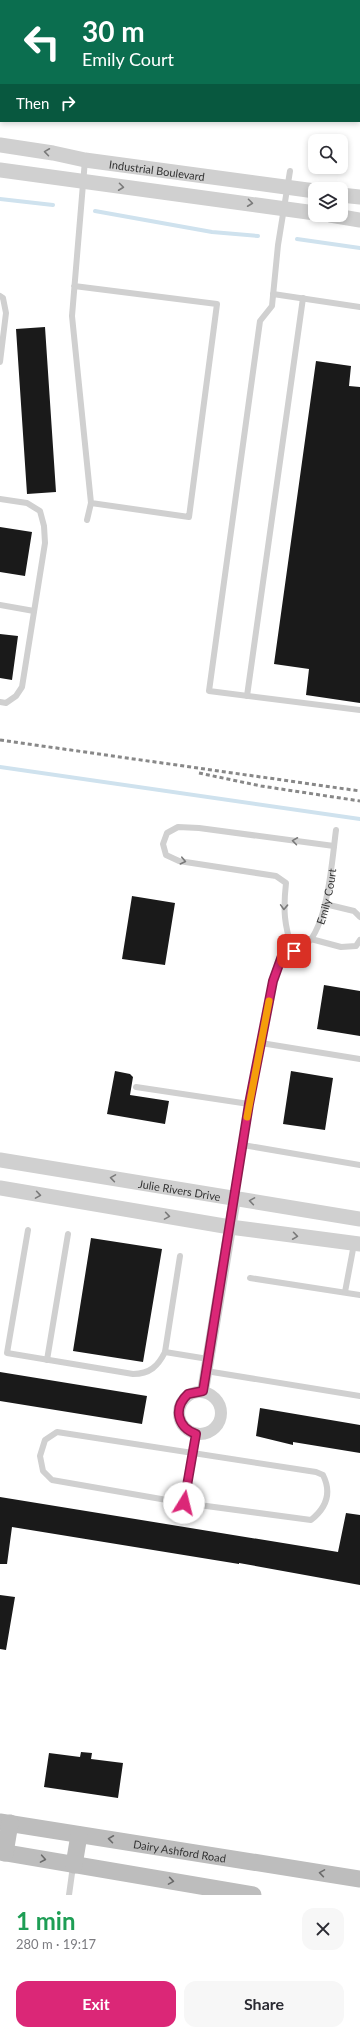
<!DOCTYPE html>
<html lang="en">
<head>
<meta charset="utf-8">
<style>
	body { margin:0; font-family:Lato,sans-serif; background:#f7f7f7; color:#2b2b33; height:100vh; display:flex; flex-direction:column; font-size:15px; white-space:nowrap }
	* { box-sizing:border-box; margin:0 }
	p { font-size:13px; color:#7c7c81 }
	.icon { flex:none; width:22px; height:22px; fill:none; stroke:currentColor; stroke-width:2; stroke-linecap:round; stroke-linejoin:round }
	.map { position:relative; height:1895px; overflow:hidden }
	.side { display:flex; flex-direction:column; background:#fff; flex:1 }
	.side>* { flex:none }
	.hud { position:absolute; left:0px; top:0px; width:360px; height:122px; box-shadow:0 2px 6px #0003; background:#0b6e4f; color:#fff; overflow:hidden }
	.tools { position:absolute; left:308px; top:134px; display:grid; gap:8px }
	.tools a { display:grid; place-items:center; width:40px; height:40px; border-radius:8px; background:#fff; box-shadow:0 2px 6px #0003; font-size:20px }
	.pin { position:absolute; display:grid; place-items:center; width:34px; height:34px; color:#fff; margin:-17px; border-radius:8px; box-shadow:0 2px 6px #0006 }
	.me { position:absolute; width:44px; margin:-22px; rotate:9deg; stroke-linejoin:round; filter:drop-shadow(0 0 3px #0008) }
	.turn { display:flex; align-items:center; gap:14px; height:84px; padding:0 16px; font-size:18px }
	.turn .icon { width:52px; height:52px; stroke-width:2.5 }
	.turn b { display:block; font-size:28px; line-height:34px }
	.then { display:flex; align-items:center; height:38px; padding:0 16px; background:#0003; gap:8px; font-size:15px }
	.round { display:grid; place-items:center; flex:none; width:42px; height:42px; border-radius:12px; background:#f7f7f7 }
	.summary { display:flex; align-items:center; justify-content:space-between; height:68px; padding:0 16px }
	h1 { font-size:24px; font-weight:700; line-height:30px; color:#1e9e55 }
	.cta { display:flex; gap:8px; margin-top:auto; padding:8px 16px }
	.cta a { flex:1; height:46px; border-radius:12px; background:#db2777; color:#fff; font-size:16px; font-weight:700; line-height:46px; text-align:center }
	.cta a+a { background:#f7f7f7; color:#2b2b33 }
	.map>svg:first-child { display:block }
</style>
</head>
<body>
<div class="map">
<svg width="360" height="1895" viewBox="0 0 360 1895">
	<rect width="100%" height="100%" fill="#fff"/>
	<g fill="none" stroke-linecap="round" stroke-linejoin="round">
		<path stroke="#cfe2ee" stroke-width="4" d="M 0,199 L 53,205
			M 95,211 L 212,232 L 258,236
			M 297,239 L 360,248
			M 0,767 L 360,819"/>
	</g>
	<path fill="#1a1a1a" d="M 45,327 L 56,492 L 27,494 L 16,329 Z
		M 316,361 L 351,366 L 349,386 L 360,387 L 360,703 L 306,695 L 309,669 L 274,664 Z
		M 0,527 L 32,532 L 25,576 L 0,572 Z
		M 0,634 L 18,636 L 12,680 L 0,678 Z
		M 132,896 L 175,903 L 165,965 L 122,959 Z
		M 324,985 L 360,991 L 360,1036 L 317,1029 Z
		M 115,1071 L 130,1074 L 133,1077 L 130,1095 L 169,1101 L 165,1124 L 107,1114 Z
		M 291,1071 L 333,1078 L 325,1130 L 283,1124 Z
		M 91,1238 L 162,1249 L 143,1362 L 73,1351 Z
		M 0,1372 L 147,1396 L 142,1424 L 0,1401 Z
		M 260,1408 L 360,1425 L 360,1453 L 293,1442 L 293,1445 L 256,1436 Z
		M 0,1497 L 338,1552 L 346,1513 L 360,1515 L 360,1585 L 239,1563 L 239,1564 L 12,1527 L 7,1564 L 0,1564 Z
		M 0,1595 L 15,1597 L 6,1650 L 0,1649 Z
		M 81,1752 L 92,1753 L 91,1759 L 123,1763 L 118,1798 L 44,1787 L 49,1753 L 80,1757 Z"/>
	<g fill="none" stroke-linecap="round" stroke-linejoin="round">
		<g stroke="#d0d0d0" stroke-width="6">
			<path d="M 290,171 L 278,245 L 272,306 L 260,321 L 209,691 L 360,710"/>
			<path d="M 74,286 L 217,304 L 189,517 L 91,503 L 72,316 L 85,160"/>
			<path d="M 273,294 L 360,307"/>
			<path d="M 0,296 L 3,298 L 6,313 L 0,362"/>
			<path d="M 0,499 L 27,503 L 40,511 L 44,526 L 45,543 L 22,687 L 16,696 L 6,703 L 0,702"/>
			<path d="M 87,520 L 91,503"/>
			<path d="M 0,605 L 34,611"/>
			<path d="M 247,696 L 303,298"/>
			<path d="M 325,904 L 354,911 L 360,917"/>
			<path d="M 311,939 L 341,947 L 356,946 L 360,940"/>
			<path d="M 293,951 C 284,925 283,910 286,883 L 276,876 L 179,861 L 166,855 L 163,844 L 167,833 L 178,827 L 199,828 L 334,846"/>
			<path d="M 261,1043 L 360,1059"/>
			<path d="M 136,1087 L 249,1104"/>
			<path d="M 243,1145 L 360,1165"/>
			<path id="s1" d="M 235,1197 L 249,1104 L 273,981 L 282,956 C 289,953 297,951 302,948 C 328,932 332,859 336,830"/>
			<path d="M 28,1230 L 7,1353 L 133,1374 C 150,1374 158,1366 165,1352 L 180,1256"/>
			<path d="M 250,1278 L 360,1295"/>
			<path d="M 345,1292 L 354,1244"/>
			<path d="M 165,1352 L 208,1359"/>
			<path d="M 47,1360 L 68,1234"/>
			<path d="M 206,1371 L 360,1396"/>
			<path d="M 184,1503 L 311,1520 C 326,1508 332,1493 323,1475 L 316,1472 L 57,1432 L 45,1440 L 40,1456 L 43,1471 L 52,1480 L 184,1503 L 196,1434"/>
			<path d="M 69,1895 L 73,1866"/>
		</g>
		<path stroke="#d0d0d0" stroke-width="12" d="M 203,1391 L 235,1198
			M179 1413a21 21 0 1 1 42 0a21 21 0 1 1-42 0Z"/>
		<g stroke="#d0d0d0" stroke-width="15">
			<path id="s2" d="M 0,145 L 53,153 L 85,160 L 315,191"/>
			<path d="M 0,170 L 315,213"/>
			<path d="M 341,195 L 360,197"/>
			<path d="M 330,215 L 360,220"/>
			<path id="s3" d="M 0,1160 L 360,1219"/>
			<path d="M 0,1188 L 230,1227 L 360,1244"/>
		</g>
		<g stroke="#bdbdbd" stroke-width="17">
			<path id="s4" d="M 0,1822 L 360,1879"/>
			<path d="M 0,1852 L 253,1895"/>
			<path d="M 5,1853 L 10,1823"/>
			<path d="M 74,1865 L 79,1835"/>
		</g>
		<path stroke="#888" stroke-width="3" stroke-dasharray="4 3" stroke-linecap="butt" d="M 0,740 L 360,791
			M 199,773 L 261,786 L 360,801"/>
	</g>
	<defs><path id="oneway-chevron" d="M-2-3.5L2.5 0L-2 3.5" fill="none" stroke-width="1.6" stroke-linecap="round" stroke-linejoin="round"/></defs>
	<g stroke="#7a7a7a">
		<use href="#oneway-chevron" transform="translate(47 152) rotate(-172)"/>
		<use href="#oneway-chevron" transform="translate(121 187) rotate(7)"/>
		<use href="#oneway-chevron" transform="translate(250 203) rotate(7)"/>
		<use href="#oneway-chevron" transform="translate(295 841) rotate(-172)"/>
		<use href="#oneway-chevron" transform="translate(183 861) rotate(13)"/>
		<use href="#oneway-chevron" transform="translate(284 907) rotate(92)"/>
		<use href="#oneway-chevron" transform="translate(113 1178) rotate(-171)"/>
		<use href="#oneway-chevron" transform="translate(38 1195) rotate(9)"/>
		<use href="#oneway-chevron" transform="translate(252 1201) rotate(-171)"/>
		<use href="#oneway-chevron" transform="translate(167 1216) rotate(9)"/>
		<use href="#oneway-chevron" transform="translate(295 1236) rotate(8)"/>
	</g>
	<g stroke="#6a6a6a">
		<use href="#oneway-chevron" transform="translate(111 1839) rotate(-172)"/>
		<use href="#oneway-chevron" transform="translate(43 1859) rotate(10)"/>
		<use href="#oneway-chevron" transform="translate(322 1873) rotate(-171)"/>
		<use href="#oneway-chevron" transform="translate(171 1881) rotate(9)"/>
	</g>
	<g fill="none" stroke-linecap="round" stroke-linejoin="round">
		<g stroke="#8e194d" stroke-width="10">
			<path id="route" d="M 184,1503 L 196,1434 C 177,1427 173,1408 188,1394 L 203,1391 L 249,1104 L 273,981 L 282,956 L 294,951"/>
		</g>
		<use href="#route" stroke="#db2777" stroke-width="7"/>
		<path stroke="#f59e0b" stroke-width="7" d="M 247,1117 L 269,1001"/>
	</g>
	<g text-anchor="middle" dominant-baseline="central" stroke-width="4" stroke-linejoin="round" paint-order="stroke">
		<g font-size="11" fill="#333" stroke="#fff">
			<text stroke="none"><textPath href="#s2" startOffset="159">Industrial Boulevard</textPath></text>
			<text stroke="none"><textPath href="#s1" startOffset="326">Emily Court</textPath></text>
			<text stroke="none"><textPath href="#s3" startOffset="182">Julie Rivers Drive</textPath></text>
			<text stroke="none"><textPath href="#s4" startOffset="182">Dairy Ashford Road</textPath></text>
		</g>
	</g>
</svg>
<div class="tools">
<a><svg class="icon" aria-label="search" viewBox="0 0 24 24"><circle cx="10" cy="10" r="6"/><path d="M15 15l6 6"/></svg></a>
<a><svg class="icon" aria-label="layers" viewBox="0 0 24 24"><path d="M12 4l9 5-9 5-9-5zM3 14l9 5 9-5"/></svg></a>
</div>
<div class="pin" style="left:294px;top:951px;background:#d93025"><svg class="icon" aria-label="arrive" viewBox="0 0 24 24"><path d="M6 21V4h12l-3 4 3 4H6"/></svg></div>
<svg class="me" style="left:184px;top:1503px" viewBox="-20 -20 40 40"><circle r="19" fill="#fff"/><path d="M0-13L10 11 0 6-10 11z" fill="#db2777"/></svg>
<div class="hud">
<div class="turn"><svg class="icon" aria-label="left" viewBox="0 0 24 24"><path d="M17 20v-9H6M10 6l-5 5 5 5"/></svg><div><b>30 m</b>Emily Court</div></div>
<div class="then">Then<svg class="icon" aria-label="right" viewBox="0 0 24 24"><path d="M7 20v-9h11M14 6l5 5-5 5"/></svg></div>
</div>
</div>
<section class="side">
<div class="summary"><div><h1>1 min</h1><p>280 m · 19:17</p></div><a class="round"><svg class="icon" aria-label="close" viewBox="0 0 24 24"><path d="M6 6l12 12M18 6L6 18"/></svg></a></div>
<div class="cta"><a>Exit</a><a>Share</a></div>
</section>
</body>
</html>
